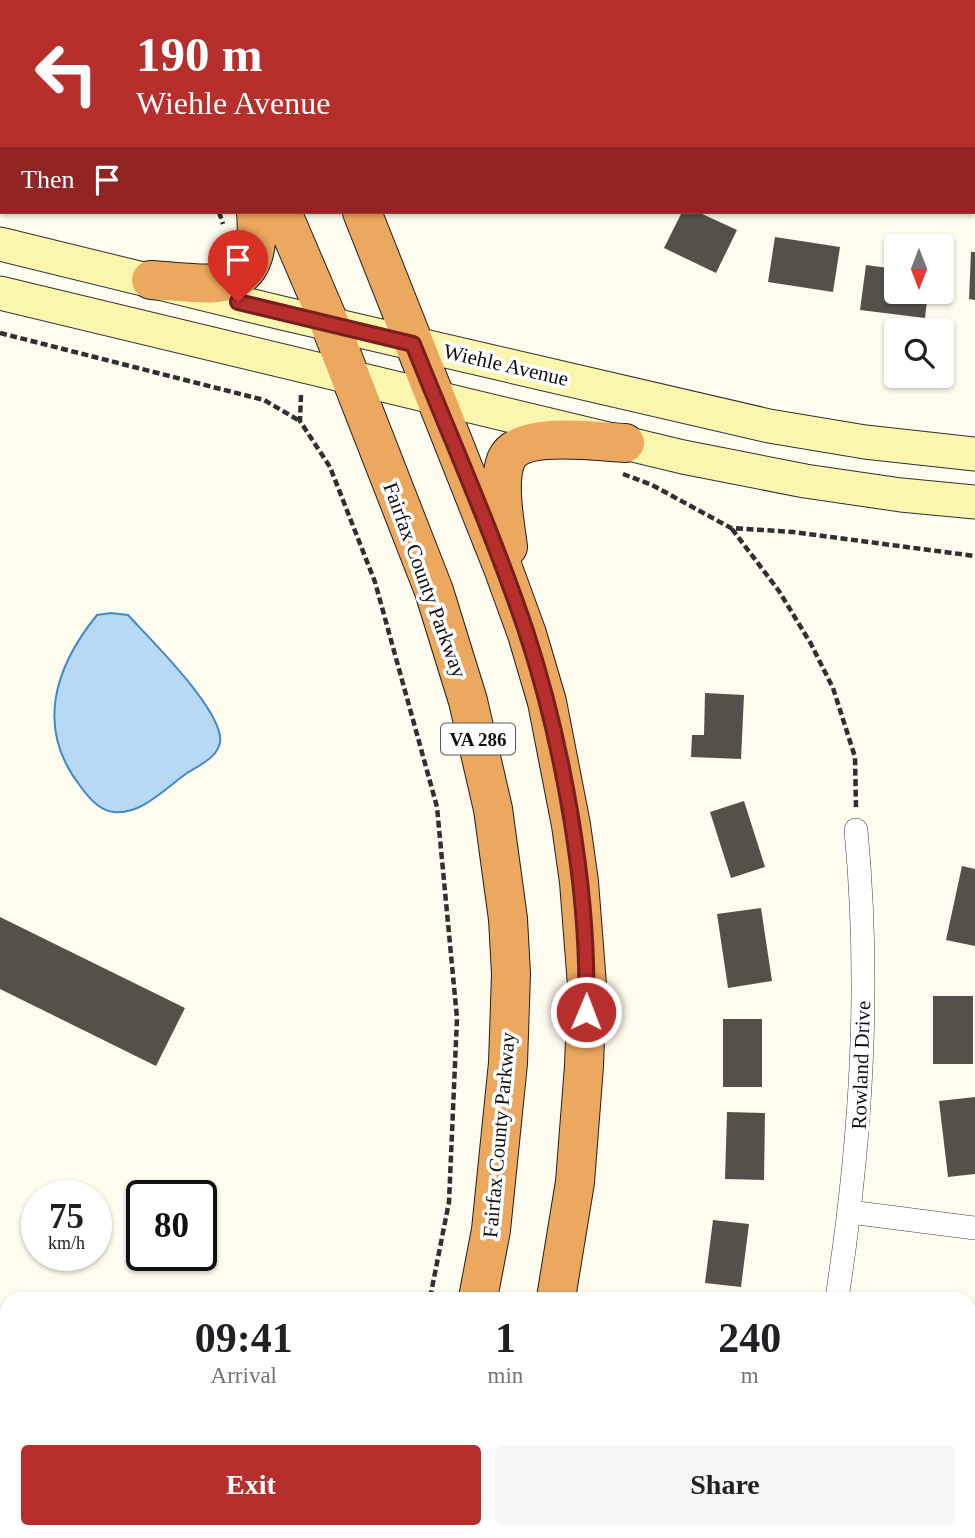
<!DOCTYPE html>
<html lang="en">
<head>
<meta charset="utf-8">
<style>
	body { margin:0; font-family:Georgia,serif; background:#f6f6f6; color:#202124; height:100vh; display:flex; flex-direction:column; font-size:26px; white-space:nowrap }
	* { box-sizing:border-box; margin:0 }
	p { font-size:23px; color:#757577 }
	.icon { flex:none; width:38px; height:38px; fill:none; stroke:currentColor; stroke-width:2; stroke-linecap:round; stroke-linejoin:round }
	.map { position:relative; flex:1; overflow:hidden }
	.side { position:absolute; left:0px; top:1292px; width:976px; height:247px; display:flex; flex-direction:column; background:#fff; border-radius:21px 21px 0 0; box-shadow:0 2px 5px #0004 }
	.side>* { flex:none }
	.guide { position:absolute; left:0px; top:0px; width:976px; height:214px; box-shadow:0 2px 5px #0004; background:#b62f2d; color:#fff; overflow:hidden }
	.needle { width:46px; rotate:180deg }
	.fabs { position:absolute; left:884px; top:234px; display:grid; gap:14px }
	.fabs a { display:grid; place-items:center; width:70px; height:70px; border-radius:7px; background:#fff; box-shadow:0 2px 5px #0004; font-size:35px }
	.speed { position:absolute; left:21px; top:1180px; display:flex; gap:14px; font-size:35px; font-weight:700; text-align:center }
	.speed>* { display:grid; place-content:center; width:91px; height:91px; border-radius:50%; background:#fff; box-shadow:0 2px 5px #0004; line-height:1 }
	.speed small { font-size:18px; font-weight:400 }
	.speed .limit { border:4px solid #111; border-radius:10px; background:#fff; color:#111 }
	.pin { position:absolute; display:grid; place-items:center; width:60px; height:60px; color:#fff; margin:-72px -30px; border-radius:50% 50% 50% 0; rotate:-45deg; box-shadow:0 0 7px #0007 }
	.pin .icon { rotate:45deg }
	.me { position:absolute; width:77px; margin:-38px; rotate:1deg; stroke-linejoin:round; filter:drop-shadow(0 0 5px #0008) }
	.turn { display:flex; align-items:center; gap:24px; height:147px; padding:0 21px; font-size:32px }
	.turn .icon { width:91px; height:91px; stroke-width:2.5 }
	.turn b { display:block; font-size:49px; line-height:60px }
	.then { display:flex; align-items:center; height:66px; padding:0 21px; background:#0003; gap:14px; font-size:26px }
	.eta { display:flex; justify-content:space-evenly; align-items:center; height:119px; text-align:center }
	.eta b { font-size:42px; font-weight:600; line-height:49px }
	.primary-button { display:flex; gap:14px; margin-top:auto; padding:14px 21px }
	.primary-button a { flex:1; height:80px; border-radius:7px; background:#b62f2d; color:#fff; font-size:28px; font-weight:600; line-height:80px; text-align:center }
	.primary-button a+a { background:#f6f6f6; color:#202124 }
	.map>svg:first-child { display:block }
</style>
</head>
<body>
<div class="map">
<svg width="975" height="1538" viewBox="0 0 975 1538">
	<rect width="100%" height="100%" fill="#fefcef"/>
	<path fill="#cfe7bb" d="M 775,0 L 975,0 L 975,105 L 975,2 Z"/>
	<path fill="#b7d9f3" stroke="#4289c6" stroke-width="2" d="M 111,613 L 128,615 C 152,641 215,703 220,736 C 223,755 200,765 187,773 C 166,788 141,815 114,812 C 100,811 88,797 81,787 C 35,729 54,668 97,615 Z"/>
	<path fill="#56504b" d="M 682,212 L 698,212 L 737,230 L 716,273 L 664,248 Z
		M 775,237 L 840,247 L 833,292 L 768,282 Z
		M 971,252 L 975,252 L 975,300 L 969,299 Z
		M 866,265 L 896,269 L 896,292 L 928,292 L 925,318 L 860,310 Z
		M 705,693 L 744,695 L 741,759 L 691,757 L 692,735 L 704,735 Z
		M 744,801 L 765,867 L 731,878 L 710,812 Z
		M 962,866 L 975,869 L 975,946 L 946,940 Z
		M 761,908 L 772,981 L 728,988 L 717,914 Z
		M 0,917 L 185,1008 L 156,1066 L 0,989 Z
		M 933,996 L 973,996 L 973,1064 L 933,1064 Z
		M 723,1019 L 762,1019 L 762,1087 L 723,1087 Z
		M 975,1097 L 975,1174 L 948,1177 L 939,1101 Z
		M 727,1112 L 765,1113 L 764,1180 L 725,1179 Z
		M 713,1220 L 749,1224 L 741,1287 L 705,1283 Z
		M 636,1531 L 680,1531 L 679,1538 L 634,1538 Z"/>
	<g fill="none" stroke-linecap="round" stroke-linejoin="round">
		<g stroke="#414141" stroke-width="14">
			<path id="lane" d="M 175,1538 L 178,1531"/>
		</g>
		<g stroke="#414141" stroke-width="24">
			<path id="street" d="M 609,0 L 611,2
				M 850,1212 L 975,1228
				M 837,1298 C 861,1142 871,989 856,830
				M 780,1538 L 782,1531"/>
		</g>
		<g stroke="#303030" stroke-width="35">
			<path id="secondary" d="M 0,244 L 282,313 L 769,426 L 865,442 L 975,454
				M 0,293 L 683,457 L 805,481 L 901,495 L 975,502"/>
		</g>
		<g stroke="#1f1f1f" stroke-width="40">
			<path id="highway" d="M 174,0 L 175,2
				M 261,0 L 262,2
				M 282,212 L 329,322 L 434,591 L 468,701 L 493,809 L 508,919 L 511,974 L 508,1063 L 491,1230 L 478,1298
				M 362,212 L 503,568 L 527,634 L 547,702 L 571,825 L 579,882 L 587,985 L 584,1066 L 575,1182 L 556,1298
				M 151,280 C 217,284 263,299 256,212
				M 508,547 C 505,523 497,483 506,460 C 519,429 599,442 625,443
				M 401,1538 L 404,1531
				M 485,1538 L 487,1531"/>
		</g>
		<path stroke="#303030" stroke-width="4.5" stroke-dasharray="7 3.5" stroke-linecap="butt" d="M 108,0 L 109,2
			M 219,212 L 223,224
			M 0,333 L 264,400 L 300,421
			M 301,395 L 300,421 L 330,467 L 375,582 L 437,807 L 457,1018 L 449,1202 L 430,1298
			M 623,474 L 652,485 L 731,528 L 793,532 L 975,556
			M 732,529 L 779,591 L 811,644 L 833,688 L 855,757 L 856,808
			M 352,1538 L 355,1531"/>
		<use href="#lane" stroke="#fff" stroke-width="12"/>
		<use href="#street" stroke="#fff" stroke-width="23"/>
		<use href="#secondary" stroke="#faf6ae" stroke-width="33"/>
		<use href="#highway" stroke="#eca85f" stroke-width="38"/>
	</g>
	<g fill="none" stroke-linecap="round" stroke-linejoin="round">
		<g stroke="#761f1d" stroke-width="18">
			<path id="route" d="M 238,302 L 413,344 C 451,439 493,533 526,631 C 563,744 590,893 586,1012"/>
		</g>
		<use href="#route" stroke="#b62f2d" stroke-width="12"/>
	</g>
	<g text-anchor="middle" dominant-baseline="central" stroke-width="7" stroke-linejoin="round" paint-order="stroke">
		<rect fill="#fff" stroke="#565656" stroke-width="2" x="441" y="723.5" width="74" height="31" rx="5"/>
		<g font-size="19" font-weight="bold" fill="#0e0e0e">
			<text x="478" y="739">VA 286</text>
		</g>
		<g font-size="21" fill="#0e0e0e" stroke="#fff">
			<text transform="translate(506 365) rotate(13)">Wiehle Avenue</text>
			<text transform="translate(425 580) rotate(70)">Fairfax County Parkway</text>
			<text transform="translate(861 1065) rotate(-88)">Rowland Drive</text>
			<text transform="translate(499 1135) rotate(-85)">Fairfax County Parkway</text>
		</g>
	</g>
</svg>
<div class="fabs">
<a><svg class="needle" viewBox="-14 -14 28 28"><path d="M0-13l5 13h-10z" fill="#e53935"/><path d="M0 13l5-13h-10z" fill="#757577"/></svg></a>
<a><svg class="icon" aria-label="search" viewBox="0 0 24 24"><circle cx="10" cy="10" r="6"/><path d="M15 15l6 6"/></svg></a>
</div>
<div class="speed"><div>75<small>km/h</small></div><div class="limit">80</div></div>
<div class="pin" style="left:238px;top:302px;background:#d93025"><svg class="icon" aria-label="arrive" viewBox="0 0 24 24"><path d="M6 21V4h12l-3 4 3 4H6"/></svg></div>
<svg class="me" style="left:586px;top:1012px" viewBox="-20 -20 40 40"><circle r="17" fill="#b62f2d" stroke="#fff" stroke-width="3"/><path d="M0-11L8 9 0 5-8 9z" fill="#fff"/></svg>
<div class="guide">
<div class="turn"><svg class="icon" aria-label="left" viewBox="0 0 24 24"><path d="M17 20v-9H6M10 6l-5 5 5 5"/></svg><div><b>190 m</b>Wiehle Avenue</div></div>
<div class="then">Then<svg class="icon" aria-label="arrive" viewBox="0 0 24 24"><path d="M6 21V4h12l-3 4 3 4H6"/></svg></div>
</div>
<section class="side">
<div class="eta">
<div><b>09:41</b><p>Arrival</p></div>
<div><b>1</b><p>min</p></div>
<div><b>240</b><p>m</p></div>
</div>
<div class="primary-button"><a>Exit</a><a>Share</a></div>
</section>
</div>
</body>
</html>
